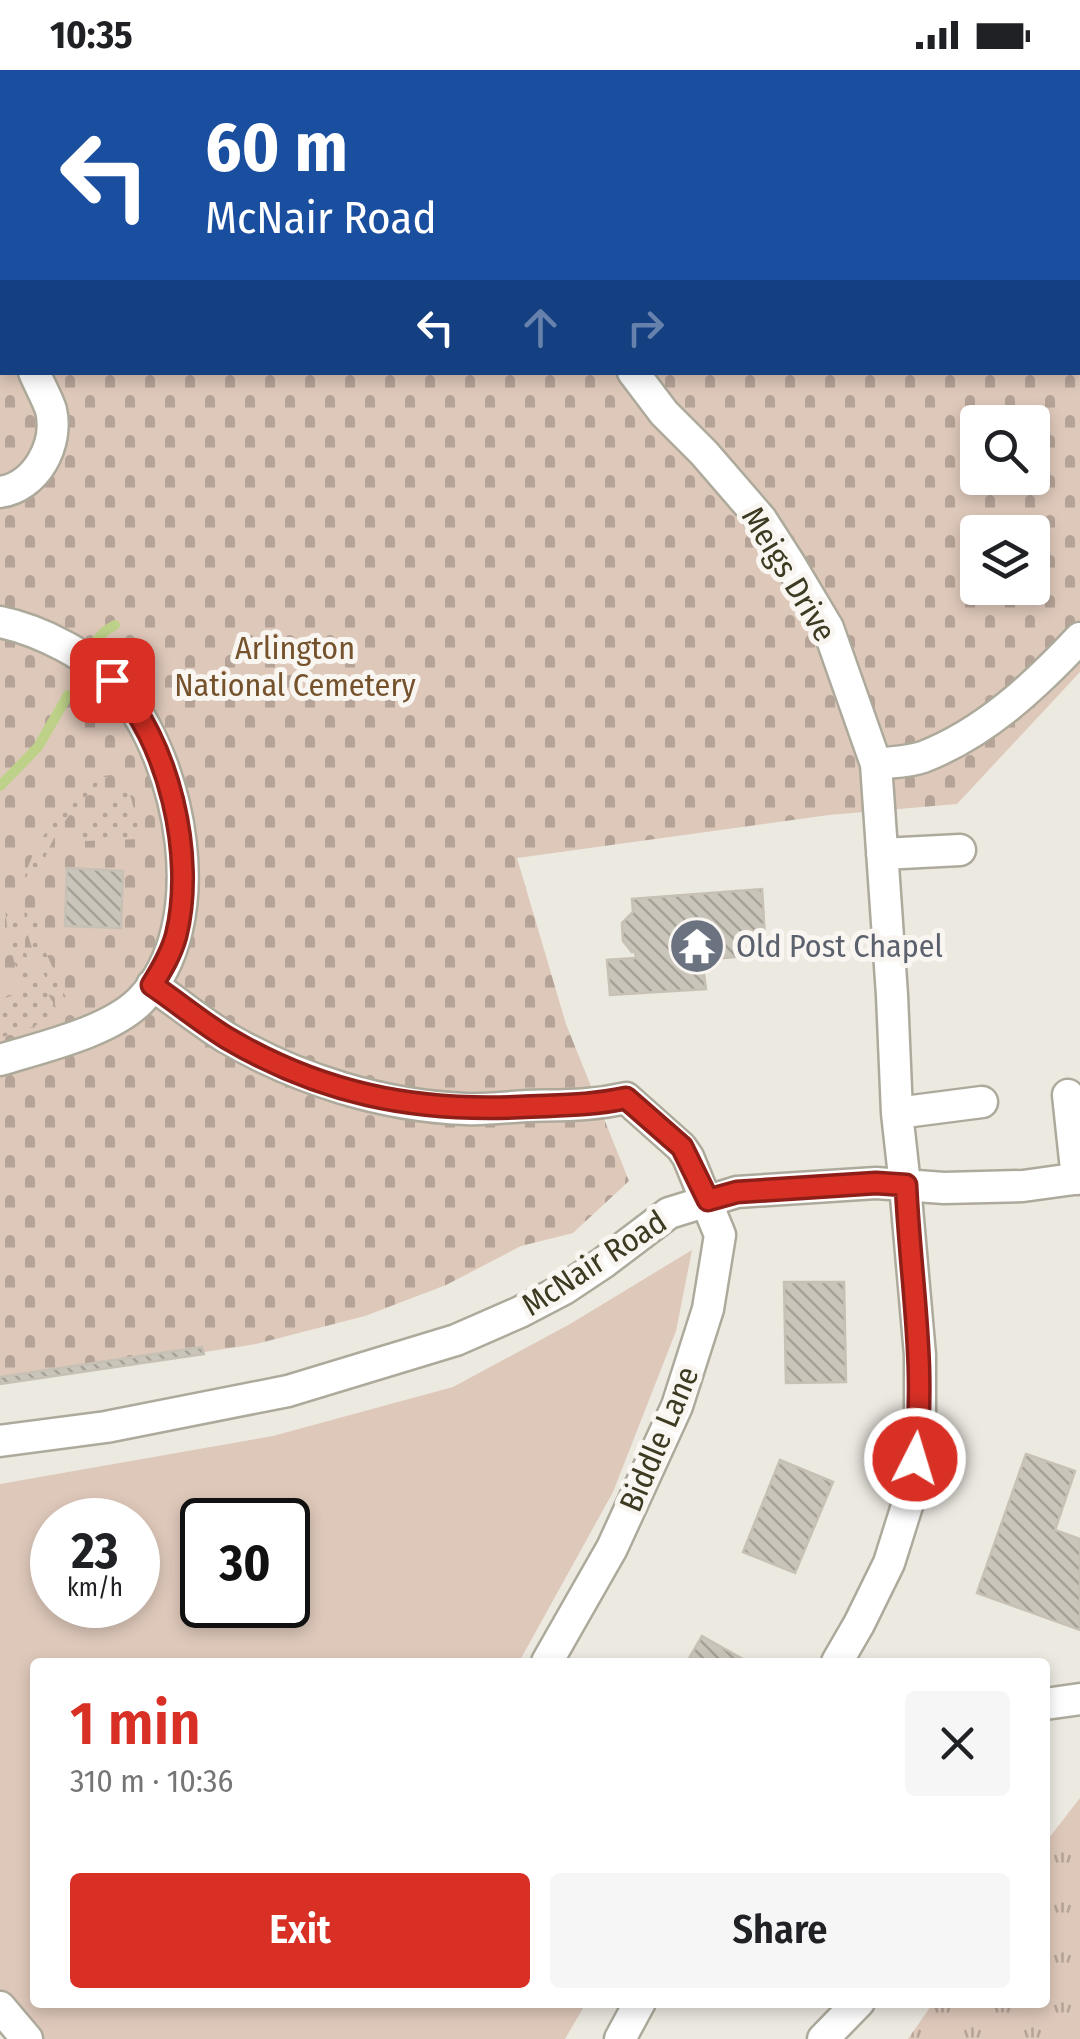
<!DOCTYPE html>
<html lang="en">
<head>
<meta charset="utf-8">
<style>
	body { margin:0; font-family:"Fira Sans Condensed",sans-serif; background:#f6f6f6; color:#202124; height:100vh; display:flex; flex-direction:column; font-size:38px; white-space:nowrap }
	* { box-sizing:border-box; margin:0 }
	p { font-size:32px; color:#757577 }
	.icon { flex:none; width:55px; height:55px; fill:none; stroke:currentColor; stroke-width:2; stroke-linecap:round; stroke-linejoin:round }
	.map { position:relative; flex:1; overflow:hidden }
	.drawer { position:absolute; left:30px; top:1588px; width:1020px; height:350px; display:flex; flex-direction:column; background:#fff; border-radius:10px; box-shadow:0 5px 15px #0003 }
	.drawer>* { flex:none }
	.guide { position:absolute; left:0px; top:0px; width:1080px; height:305px; box-shadow:0 5px 15px #0003; background:#1a4fa0; color:#fff; overflow:hidden }
	.buttons { position:absolute; left:960px; top:335px; display:grid; gap:20px }
	.buttons a { display:grid; place-items:center; width:90px; height:90px; border-radius:10px; background:#fff; box-shadow:0 5px 15px #0003; font-size:50px }
	.speed { position:absolute; left:30px; top:1428px; display:flex; gap:20px; font-size:50px; font-weight:700; text-align:center }
	.speed>* { display:grid; place-content:center; width:130px; height:130px; border-radius:50%; background:#fff; box-shadow:0 5px 15px #0003; line-height:1 }
	.speed small { font-size:25px; font-weight:400 }
	.speed .limit { border:5px solid #111; border-radius:15px; background:#fff; color:#111 }
	.pin { position:absolute; display:grid; place-items:center; width:85px; height:85px; color:#fff; margin:-42px; border-radius:20px; box-shadow:0 5px 15px #0006 }
	.me { position:absolute; width:110px; margin:-55px; rotate:5deg; stroke-linejoin:round; filter:drop-shadow(0 0 8px #0008) }
	.turn { display:flex; align-items:center; gap:35px; height:210px; padding:0 40px; font-size:45px }
	.turn .icon { width:130px; height:130px; stroke-width:2.5 }
	.turn b { display:block; font-size:70px; line-height:85px }
	.lanes { display:flex; align-items:center; height:95px; padding:0 40px; background:#0003; justify-content:center; gap:50px; direction:ltr }
	.lanes .off { opacity:.35 }
	.round { display:grid; place-items:center; flex:none; width:105px; height:105px; border-radius:10px; background:#f6f6f6 }
	.overview { display:flex; align-items:center; justify-content:space-between; height:170px; padding:0 40px }
	h1 { font-size:60px; font-weight:600; line-height:75px; color:#d93025 }
	.cta { display:flex; gap:20px; margin-top:auto; padding:20px 40px }
	.cta a { flex:1; height:115px; border-radius:10px; background:#d93025; color:#fff; font-size:40px; font-weight:600; line-height:115px; text-align:center }
	.cta a+a { background:#f6f6f6; color:#202124 }
	.status { display:flex; justify-content:space-between; align-items:center; height:70px; padding:0 50px; background:#fff; direction:ltr }
	.status svg { height:28px; fill:currentColor }
	.map>svg:first-child { display:block }
</style>
</head>
<body>
<div class="status"><b>10:35</b><svg viewBox="0 0 49 12"><path d="M0 12V9h3v3zM5 12V6h3v6zM10 12V3h3v9zM15 12V0h3v12zM26 1h20v11H26zM47 4h2v5h-2z"/></svg></div>
<div class="map">
<svg width="1080" height="1969" viewBox="0 0 1080 1969">
	<defs>
		<pattern id="cemetery-stones" width="16" height="16" patternUnits="userSpaceOnUse" patternTransform="scale(2.5)"><rect width="16" height="16" fill="#dec8ba"/><path d="M2 7V4a2 2 0 0 1 4 0v3zM10 15v-3a2 2 0 0 1 4 0v3z" fill="#b5a397"/></pattern>
		<pattern id="park-tufts" width="24" height="20" patternUnits="userSpaceOnUse" patternTransform="scale(2.5)"><rect width="24" height="20" fill="#dec8ba"/><path d="M3 7l-1-3M5 7V3M7 7l1-3M15 17l-1-3M17 17v-4M19 17l1-3" fill="none" stroke="#b5a397"/></pattern>
		<pattern id="garden-dots" width="8" height="8" patternUnits="userSpaceOnUse" patternTransform="scale(2.5)"><rect width="8" height="8" fill="#dec8ba"/><path d="M2 2h.1M6 6h.1" fill="none" stroke="#b5a397" stroke-width="1.8" stroke-linecap="round"/></pattern>
		<pattern id="building-back-hatch" width="6" height="6" patternUnits="userSpaceOnUse" patternTransform="scale(2.5)"><rect width="6" height="6" fill="#cac5ba"/><path d="M-1 5l2 2M0 0l6 6M5-1l2 2" fill="none" stroke="#a5a197"/></pattern>
	</defs>
	<rect width="100%" height="100%" fill="#ece9e1"/>
	<path fill="#dec8ba" fill-rule="evenodd" d="M 692,1180 L 676,1261 L 613,1422 L 519,1592 L 35,1592 L 35,1932 L 586,1933 L 565,1969 L 32,1969 L 0,1950 L 0,1414 L 273,1366 L 453,1317 L 570,1254 ZM 52,1450 L 138,1450 L 138,1535 L 52,1535 ZM 202,1450 L 288,1450 L 288,1535 L 202,1535 Z"/>
	<path fill="url(#cemetery-stones)" fill-rule="evenodd" d="M 0,0 L 1080,0 L 1080,602 L 957,734 L 829,745 L 517,788 L 566,954 L 629,1111 L 573,1163 L 521,1176 L 446,1215 L 365,1246 L 256,1274 L 0,1314 ZM 2,2 L 1078,2 L 1078,302 L 2,302 ZM 978,352 L 1032,352 L 1032,408 L 978,408 ZM 978,462 L 1032,462 L 1032,518 L 978,518 Z"/>
	<path fill="url(#park-tufts)" d="M 1080,1728 L 1080,1969 L 908,1969 L 933,1933 L 1045,1932 L 1045,1773 Z"/>
	<path fill="url(#garden-dots)" d="M 106,705 L 107,707 C 74,736 47,766 39,811 L 24,810 C 35,767 68,728 106,705 Z
		M 128,717 L 142,769 L 84,771 L 79,769 C 78,747 110,725 128,717 Z
		M 5,838 L 16,839 C 20,885 38,909 62,946 L 0,968 L 0,930 L 24,921 L 9,875 Z
		M 24,840 L 38,840 L 43,876 L 68,932 L 63,934 C 42,905 27,876 24,840 Z"/>
	<g fill="none" stroke-linecap="round" stroke-linejoin="round">
		<path stroke="#bdd288" stroke-width="10" d="M 96,571 L 105,561 L 115,555
			M 0,716 L 38,677 L 68,625"/>
	</g>
	<path fill="url(#building-back-hatch)" stroke="#c6c1b4" stroke-width="2.5" d="M 67,798 L 123,801 L 121,858 L 65,856 Z
		M 762,819 L 766,884 L 702,890 L 706,919 L 610,925 L 607,890 L 636,888 L 635,881 L 632,882 L 623,871 L 622,853 L 633,842 L 632,829 Z
		M 784,1212 L 844,1212 L 846,1312 L 786,1313 Z
		M 202,1277 L 204,1284 L 0,1314 L 0,1307 Z
		M 1026,1384 L 1075,1401 L 1055,1460 L 1080,1469 L 1080,1560 L 977,1523 Z
		M 780,1390 L 833,1412 L 795,1503 L 743,1482 Z
		M 702,1566 L 748,1592 L 687,1592 Z"/>
	<g fill="none" stroke-linecap="round" stroke-linejoin="round">
		<g stroke="#adaa9c" stroke-width="35">
			<path id="minor" d="M 511,0 L 513,2
				M 562,2 L 570,0
				M 0,224 L 2,230
				M 633,302 L 664,343 L 704,383 L 761,449 L 788,491 L 828,558 L 876,694 L 892,925 L 897,1043 L 905,1115 L 920,1285 L 920,1356 L 911,1423 L 889,1493 L 859,1554 L 837,1592
				M 0,422 C 36,417 59,375 51,340 C 47,328 39,314 34,302
				M 0,552 C 39,560 94,587 119,618 C 182,692 214,855 140,931 C 109,962 42,977 0,990
				M 876,694 C 891,692 909,692 923,687 C 985,663 1035,616 1080,568
				M 882,784 L 960,780
				M 152,915 C 177,932 201,952 227,968 C 299,1010 383,1036 466,1039 C 487,1040 507,1037 527,1036 C 563,1035 591,1036 626,1028 L 681,1077 L 688,1087 L 720,1165 L 708,1239 L 677,1336 L 612,1478 L 547,1592
				M 1068,1025 L 1077,1109
				M 897,1043 L 982,1032
				M 0,1371 L 106,1357 L 288,1321 L 456,1270 L 520,1242 L 564,1219 L 603,1193 L 669,1143 L 737,1122 L 876,1113 L 944,1118 L 1023,1116 L 1080,1108
				M 1045,1634 L 1080,1629
				M 0,1937 L 27,1969
				M 620,1969 L 640,1932
				M 823,1969 L 859,1932"/>
		</g>
		<use href="#minor" stroke="#fff" stroke-width="30"/>
	</g>
	<g fill="none" stroke-linecap="round" stroke-linejoin="round">
		<g stroke="#8d1f18" stroke-width="25">
			<path id="route" d="M 112,610 C 169,669 196,787 176,866 C 171,884 162,899 152,915 C 177,932 201,952 227,968 C 320,1023 413,1042 520,1037 C 557,1035 589,1036 626,1028 L 682,1077 L 708,1130 L 737,1122 L 876,1113 L 906,1115 C 910,1207 927,1298 915,1389"/>
		</g>
		<use href="#route" stroke="#d93025" stroke-width="18"/>
	</g>
	<defs>
		<g id="temple-disc" transform="scale(2.875)"><circle r="9.5" fill="#6b7280" stroke="#f9f6f2"/><path d="M0-6L5-2H3V0L6.5 2.5H4V6H1.5V3h-3V6H-4V2.5H-6.5L-3 0V-2H-5Z" fill="#fff"/></g>
	</defs>
	<g fill-rule="evenodd">
		<use href="#temple-disc" x="697" y="876"/>
	</g>
	<g text-anchor="middle" dominant-baseline="central" stroke-width="10" stroke-linejoin="round" paint-order="stroke">
		<g font-size="32" fill="#3d3a21" stroke="#f9f6f2">
			<text transform="translate(789 504) rotate(59)">Meigs Drive</text>
			<text transform="translate(594 1193) rotate(-33)">McNair Road</text>
			<text transform="translate(659 1369) rotate(-67)">Biddle Lane</text>
		</g>
		<g font-size="32" fill="#75522b" stroke="#f9f6f2">
			<text x="295" y="578">Arlington<tspan x="295" dy="37">National Cemetery</tspan></text>
		</g>
		<g font-size="32" fill="#5b616d" stroke="#f9f6f2" text-anchor="start">
			<text x="736" y="876">Old Post Chapel</text>
		</g>
	</g>
</svg>
<div class="buttons">
<a><svg class="icon" aria-label="search" viewBox="0 0 24 24"><circle cx="10" cy="10" r="6"/><path d="M15 15l6 6"/></svg></a>
<a><svg class="icon" aria-label="layers" viewBox="0 0 24 24"><path d="M12 4l9 5-9 5-9-5zM3 14l9 5 9-5"/></svg></a>
</div>
<div class="speed"><div>23<small>km/h</small></div><div class="limit">30</div></div>
<div class="pin" style="left:112px;top:610px;background:#d93025"><svg class="icon" aria-label="arrive" viewBox="0 0 24 24"><path d="M6 21V4h12l-3 4 3 4H6"/></svg></div>
<svg class="me" style="left:915px;top:1389px" viewBox="-20 -20 40 40"><circle r="17" fill="#d93025" stroke="#fff" stroke-width="3"/><path d="M0-11L8 9 0 5-8 9z" fill="#fff"/></svg>
<div class="guide">
<div class="turn"><svg class="icon" aria-label="left" viewBox="0 0 24 24"><path d="M17 20v-9H6M10 6l-5 5 5 5"/></svg><div><b>60 m</b>McNair Road</div></div>
<div class="lanes"><svg class="icon" aria-label="left" viewBox="0 0 24 24"><path d="M17 20v-9H6M10 6l-5 5 5 5"/></svg><svg class="icon off" aria-label="ahead" viewBox="0 0 24 24"><path d="M12 20V5M6 11l6-6 6 6"/></svg><svg class="icon off" aria-label="right" viewBox="0 0 24 24"><path d="M7 20v-9h11M14 6l5 5-5 5"/></svg></div>
</div>
<section class="drawer">
<div class="overview"><div><h1>1 min</h1><p>310 m · 10:36</p></div><a class="round"><svg class="icon" aria-label="close" viewBox="0 0 24 24"><path d="M6 6l12 12M18 6L6 18"/></svg></a></div>
<div class="cta"><a>Exit</a><a>Share</a></div>
</section>
</div>
</body>
</html>
